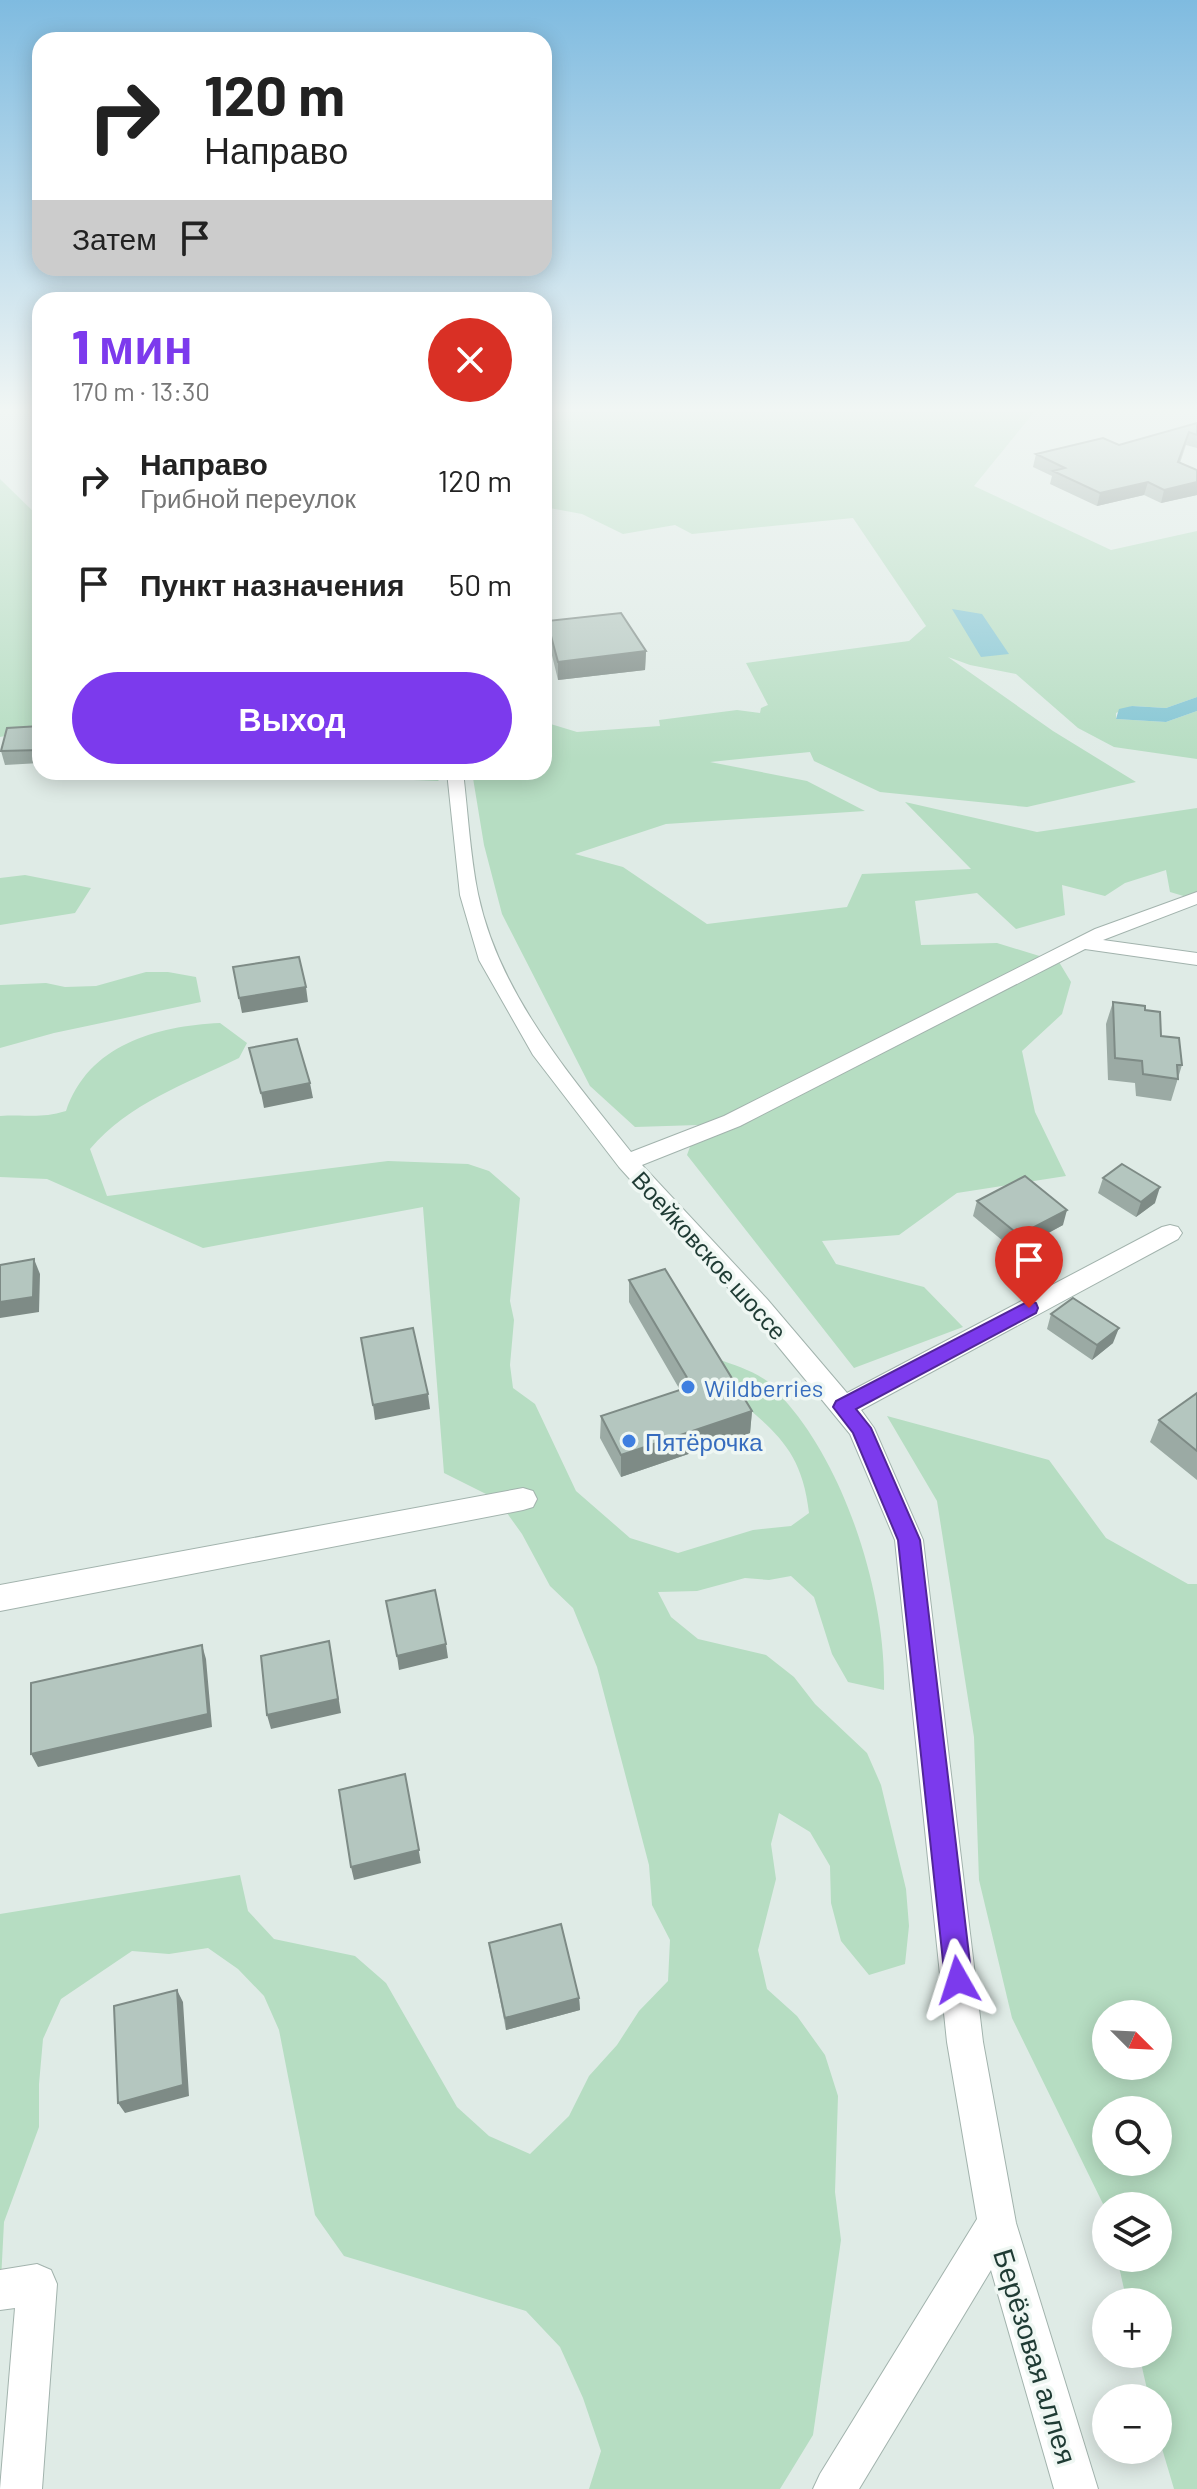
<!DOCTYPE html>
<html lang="ru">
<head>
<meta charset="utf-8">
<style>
	body { margin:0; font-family:Barlow,sans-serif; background:#f2f2f2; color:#222; height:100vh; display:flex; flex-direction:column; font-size:30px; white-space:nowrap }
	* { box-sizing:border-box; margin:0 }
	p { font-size:26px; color:#767676 }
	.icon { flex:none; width:44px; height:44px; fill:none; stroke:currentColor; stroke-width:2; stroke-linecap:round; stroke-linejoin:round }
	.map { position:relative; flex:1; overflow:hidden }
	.side { position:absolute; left:32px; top:292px; width:520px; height:488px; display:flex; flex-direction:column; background:#fff; border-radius:24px; box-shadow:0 4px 20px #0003 }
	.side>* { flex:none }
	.guide { position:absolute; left:32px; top:32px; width:520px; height:244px; border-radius:24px; box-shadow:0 4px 20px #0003; background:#fff; color:#222; overflow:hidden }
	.needle { width:52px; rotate:114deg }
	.fabs { position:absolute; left:1092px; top:2000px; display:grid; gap:16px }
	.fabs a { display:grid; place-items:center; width:80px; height:80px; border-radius:50%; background:#fff; box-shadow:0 4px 20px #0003; font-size:40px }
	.pin { position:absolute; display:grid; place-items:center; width:68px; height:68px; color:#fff; margin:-82px -34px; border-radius:50% 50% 50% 0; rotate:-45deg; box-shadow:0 0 8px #0007 }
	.pin .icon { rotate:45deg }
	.me { position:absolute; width:88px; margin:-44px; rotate:354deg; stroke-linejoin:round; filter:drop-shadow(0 0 6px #0008) }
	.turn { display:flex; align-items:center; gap:28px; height:168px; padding:0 40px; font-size:36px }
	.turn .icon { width:104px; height:104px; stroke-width:2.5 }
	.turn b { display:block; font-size:56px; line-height:68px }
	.then { display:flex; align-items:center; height:76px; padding:0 40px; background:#0003; gap:16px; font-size:30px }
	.round { display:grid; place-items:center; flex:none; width:84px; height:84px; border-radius:42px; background:#f2f2f2 }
	.overview { display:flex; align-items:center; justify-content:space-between; height:136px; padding:0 40px }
	h1 { font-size:48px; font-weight:800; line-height:60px; color:#7c3aed }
	.action { display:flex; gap:16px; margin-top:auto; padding:16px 40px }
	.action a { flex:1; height:92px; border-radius:48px; background:#7c3aed; color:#fff; font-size:32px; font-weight:800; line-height:92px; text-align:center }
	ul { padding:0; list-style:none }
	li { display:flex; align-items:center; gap:24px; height:104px; padding:0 40px }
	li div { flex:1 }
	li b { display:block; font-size:30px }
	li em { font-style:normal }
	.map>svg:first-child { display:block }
</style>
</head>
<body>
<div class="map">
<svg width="1197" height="2489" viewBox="0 0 1197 2489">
	<rect width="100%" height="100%" fill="#dfebe6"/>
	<path fill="#b6ddc2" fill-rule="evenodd" d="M 544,411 L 1035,411 L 974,486 L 1111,550 L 1197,531 L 1197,697 L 1166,708 L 1132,706 L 1116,713 L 1116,719 L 1166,722 L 1197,711 L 1197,759 L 1114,747 L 1078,728 L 1016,674 L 970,665 L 948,657 L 1053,731 L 1136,782 L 1027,807 L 880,792 L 814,761 L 810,752 L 710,762 L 807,781 L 865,811 L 666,824 L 575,854 L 623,867 L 707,924 L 847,907 L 862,874 L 971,869 L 905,802 L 1037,832 L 1197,808 L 1197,900 L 1170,892 L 1166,870 L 1125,883 L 1105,896 L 1062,885 L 1065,915 L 1016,929 L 977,893 L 915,901 L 921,945 L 997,943 L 1059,962 L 1071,982 L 1062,1014 L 1022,1051 L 1035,1112 L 1066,1176 L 957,1193 L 899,1235 L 822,1241 L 836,1264 L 924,1287 L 963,1327 L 854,1368 L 687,1155 L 698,1125 L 635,1127 L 590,1086 L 502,914 L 484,845 L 472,772 L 544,772 L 544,722 L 577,732 L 660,726 L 659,720 L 737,710 L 760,713 L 761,708 L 768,705 L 746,663 L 909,641 L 926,626 L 853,518 L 692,534 L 675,525 L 623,534 L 582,514 L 544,507 Z
		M 0,479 L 40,518 L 40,729 L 0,737 Z
		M 340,772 L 445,772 L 445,773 L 438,781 L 341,777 Z
		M 25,875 L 91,888 L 75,913 L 0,925 L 0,878 Z
		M 146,972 L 168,972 L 196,977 L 201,1002 L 54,1033 L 0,1048 L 0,985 L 46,983 L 65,987 L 96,986 Z
		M 220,1023 L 247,1043 L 239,1058 C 186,1084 129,1103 90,1149 L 107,1196 L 388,1161 L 468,1164 L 489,1171 L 520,1198 L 510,1301 L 514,1320 L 510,1365 L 513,1388 L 535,1404 L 576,1491 L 630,1538 L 678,1553 L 753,1530 L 791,1526 L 809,1513 C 801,1441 767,1428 719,1382 L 717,1359 C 735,1365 751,1370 767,1381 C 775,1387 781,1396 788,1404 C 848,1474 886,1597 884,1690 L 848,1682 L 832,1654 L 814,1597 L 791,1576 L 769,1580 L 745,1578 L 697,1591 L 658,1592 L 671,1617 L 698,1639 L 766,1655 L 794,1677 L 815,1704 L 867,1753 L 881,1785 L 906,1889 L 909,1926 L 905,1964 L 869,1975 L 841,1941 L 831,1903 L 830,1866 L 810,1832 L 779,1813 L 771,1844 L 776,1879 L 758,1950 L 767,1989 L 797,2016 L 825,2055 L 838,2096 L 835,2192 L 841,2240 L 813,2435 L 780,2489 L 589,2489 L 601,2451 L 583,2398 L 560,2347 L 526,2311 L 344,2256 L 315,2215 L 279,2030 L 264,1996 L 238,1969 L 208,1948 L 169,1954 L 132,1951 L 61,1999 L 43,2039 L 39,2084 L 39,2127 L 4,2222 L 0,2300 L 0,1914 L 240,1875 L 248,1911 L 274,1939 L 355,1956 L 386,1983 L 457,2107 L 489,2136 L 530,2154 L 569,2116 L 589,2076 L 617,2045 L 639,2011 L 668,1981 L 670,1940 L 652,1905 L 649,1865 L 597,1667 L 573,1608 L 550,1586 L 522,1534 L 507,1513 L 486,1494 L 444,1473 L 423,1207 L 203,1248 L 47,1179 L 0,1177 L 0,1116 C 27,1114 39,1119 66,1111 C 88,1045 156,1026 220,1023 Z
		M 887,1416 L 1049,1460 L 1106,1538 L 1188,1584 L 1197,1584 L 1197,2489 L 1174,2489 L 1158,2435 L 1158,2398 L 1149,2398 L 1139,2354 L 1158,2354 L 1158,2302 L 1127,2302 L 1117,2258 L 1158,2258 L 1158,2206 L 1106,2206 L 1106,2210 L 1012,2018 L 979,1880 L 974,1737 L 937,1501 ZM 1106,2014 L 1158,2014 L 1158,2066 L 1106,2066 ZM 1106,2110 L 1158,2110 L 1158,2162 L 1106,2162 Z"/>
	<path fill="#83c5d3" d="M 952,609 L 982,614 L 1009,654 L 981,657 Z
		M 1197,697 L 1197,711 L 1166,722 L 1116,719 L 1119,709 L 1132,706 L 1166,708 Z"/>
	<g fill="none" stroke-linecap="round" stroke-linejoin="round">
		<g stroke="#a2b3ad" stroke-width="2">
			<path id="minor" d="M 447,772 L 463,772 C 468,812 470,855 478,894 C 499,994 570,1075 631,1152 L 724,1116 L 1095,929 L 1197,892 L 1197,904 L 1103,940 L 1197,953 L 1197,965 L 1085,949 L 740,1126 L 642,1165 L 767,1299 L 847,1393 L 1162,1227 L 1170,1225 L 1178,1227 L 1182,1233 L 1178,1239 L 861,1410 L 874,1428 L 923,1540 L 983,2042 L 1016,2223 L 1098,2489 L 1054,2489 L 991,2270 L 859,2489 L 813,2489 L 820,2474 L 977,2219 L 947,2042 L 895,1540 L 850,1434 L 749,1311 L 619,1167 L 533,1055 L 479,960 L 460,895 Z
				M 523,1488 L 533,1491 L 537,1499 L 533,1507 L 523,1510 L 0,1611 L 0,1585 Z
				M 37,2264 L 51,2270 L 57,2284 L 42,2489 L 0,2489 L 15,2308 L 0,2310 L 0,2270 Z"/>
		</g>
		<use href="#minor" fill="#fff" fill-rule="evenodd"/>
	</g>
	<path fill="#9baaa4" d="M 1197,423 L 1197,448 L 1186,445 L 1180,463 L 1197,470 L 1197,495 L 1161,503 L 1144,495 L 1097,506 L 1050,484 L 1052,476 L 1033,467 L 1036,454 L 1119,445 Z
		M 547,621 L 646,651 L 645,670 L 558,680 L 548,639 Z
		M 40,726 L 40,763 L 5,765 L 1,751 Z
		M 160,772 L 199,772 L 198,777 L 161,779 Z
		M 1113,1002 L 1145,1010 L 1161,1036 L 1182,1065 L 1171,1101 L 1136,1096 L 1135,1083 L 1108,1080 L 1106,1024 Z
		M 1103,1178 L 1155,1203 L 1136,1217 L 1098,1193 Z
		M 977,1201 L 1063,1225 L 1015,1251 L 973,1216 Z
		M 629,1280 L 752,1411 L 750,1433 L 621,1477 L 600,1438 L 601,1416 L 680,1390 L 629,1302 Z
		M 1051,1314 L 1113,1343 L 1092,1360 L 1047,1329 Z
		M 1197,1393 L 1197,1480 L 1150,1442 L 1159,1420 Z
		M 489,1943 L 579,1998 L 580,2010 L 506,2030 Z"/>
	<path fill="#7e8b86" d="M 1148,482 L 1144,495 L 1097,506 L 1100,493 Z
		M 1197,482 L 1197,495 L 1161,503 L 1164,490 Z
		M 646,651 L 645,670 L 558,680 L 558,662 Z
		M 306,987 L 308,1002 L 242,1013 L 239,998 Z
		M 310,1083 L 313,1098 L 264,1108 L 261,1093 Z
		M 1160,1187 L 1155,1203 L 1136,1217 L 1141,1202 Z
		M 1067,1210 L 1063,1225 L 1015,1251 L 1019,1235 Z
		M 34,1259 L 40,1274 L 39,1312 L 0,1318 L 0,1302 Z
		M 1119,1328 L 1113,1343 L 1092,1360 L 1097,1345 Z
		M 428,1394 L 430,1409 L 375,1420 L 373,1405 Z
		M 752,1411 L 750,1433 L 621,1477 L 621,1455 Z
		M 329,1641 L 341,1713 L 271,1729 L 267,1715 Z
		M 446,1644 L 448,1658 L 399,1670 L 397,1656 Z
		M 202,1645 L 206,1659 L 212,1727 L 38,1767 L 31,1754 Z
		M 405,1774 L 421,1863 L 354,1880 L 351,1867 Z
		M 177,1990 L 183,2002 L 189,2096 L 125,2113 L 118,2103 Z
		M 579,1998 L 580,2010 L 506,2030 L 505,2018 Z"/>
	<path fill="#b4c6bf" stroke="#7e8b86" stroke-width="2" d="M 1197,423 L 1197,435 L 1189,432 L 1178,462 L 1197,470 L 1197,482 L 1164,490 L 1148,482 L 1100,493 L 1053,471 L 1065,468 L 1036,454 L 1103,438 L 1119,445 Z
		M 621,613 L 646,651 L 558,662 L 547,621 Z
		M 40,726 L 40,750 L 1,751 L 7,728 Z
		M 299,957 L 306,987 L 239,998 L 233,967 Z
		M 1113,1002 L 1145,1006 L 1145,1010 L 1160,1012 L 1161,1036 L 1179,1038 L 1182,1065 L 1177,1065 L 1178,1079 L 1143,1074 L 1142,1061 L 1115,1058 Z
		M 297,1039 L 310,1083 L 261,1093 L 249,1048 Z
		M 1122,1164 L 1160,1187 L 1141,1202 L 1103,1178 Z
		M 1025,1176 L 1067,1210 L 1019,1235 L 977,1201 Z
		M 34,1259 L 33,1297 L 0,1302 L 0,1265 Z
		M 665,1269 L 752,1411 L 621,1455 L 601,1416 L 692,1386 L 629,1280 Z
		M 1073,1298 L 1119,1328 L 1097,1345 L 1051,1314 Z
		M 413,1328 L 428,1394 L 373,1405 L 361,1338 Z
		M 1197,1393 L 1197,1451 L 1159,1420 Z
		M 435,1590 L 446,1644 L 397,1656 L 386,1601 Z
		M 329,1641 L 338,1699 L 267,1715 L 261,1656 Z
		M 202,1645 L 208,1714 L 31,1754 L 31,1683 Z
		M 405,1774 L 419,1850 L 351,1867 L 339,1790 Z
		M 561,1924 L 579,1998 L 505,2018 L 489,1943 Z
		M 177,1990 L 183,2085 L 118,2103 L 114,2006 Z"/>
	<linearGradient id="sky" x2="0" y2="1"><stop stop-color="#7fbbe0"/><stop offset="0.54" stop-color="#f1f6f4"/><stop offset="1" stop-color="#f1f6f4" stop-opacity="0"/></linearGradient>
	<rect width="1197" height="759" fill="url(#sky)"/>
	<path fill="#7c3aed" stroke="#51269a" stroke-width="2" d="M 1029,1301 L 1036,1303 L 1038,1308 L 1036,1313 L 856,1409 L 871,1428 L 920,1540 L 972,1980 L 968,1990 L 958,1994 L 949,1990 L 945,1980 L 898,1540 L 853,1433 L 833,1407 L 836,1401 Z"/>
	<g fill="#3f7fe0" stroke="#eff7f3" stroke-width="3">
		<circle cx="688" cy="1387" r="8"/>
		<circle cx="629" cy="1441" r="8"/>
	</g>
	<g text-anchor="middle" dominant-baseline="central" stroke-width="7" stroke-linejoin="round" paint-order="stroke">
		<g font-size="24" fill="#1f3b34" stroke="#eff7f3">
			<text transform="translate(710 1255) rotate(48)">Воейковское шоссе</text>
		</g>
		<g font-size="24" fill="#366cbe" stroke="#eff7f3" text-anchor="start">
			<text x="704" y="1387">Wildberries</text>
			<text x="645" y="1441">Пятёрочка</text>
		</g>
		<g font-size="28" fill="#1f3b34" stroke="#eff7f3">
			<text transform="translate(1036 2356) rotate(73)">Берёзовая аллея</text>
		</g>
	</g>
</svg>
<div class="fabs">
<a><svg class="needle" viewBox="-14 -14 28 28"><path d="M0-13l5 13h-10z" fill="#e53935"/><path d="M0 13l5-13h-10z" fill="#767676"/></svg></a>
<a><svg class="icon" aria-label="search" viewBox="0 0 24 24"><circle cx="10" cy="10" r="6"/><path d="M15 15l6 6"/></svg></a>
<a><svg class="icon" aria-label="layers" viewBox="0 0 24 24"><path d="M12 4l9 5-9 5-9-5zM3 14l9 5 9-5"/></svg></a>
<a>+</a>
<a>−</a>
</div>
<div class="pin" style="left:1029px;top:1308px;background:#d93025"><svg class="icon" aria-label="arrive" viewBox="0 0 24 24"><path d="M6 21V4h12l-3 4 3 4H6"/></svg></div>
<svg class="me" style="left:958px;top:1980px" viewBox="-20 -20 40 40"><path d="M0-17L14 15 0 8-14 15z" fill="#7c3aed" stroke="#fff" stroke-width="4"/></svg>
<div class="guide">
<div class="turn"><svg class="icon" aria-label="right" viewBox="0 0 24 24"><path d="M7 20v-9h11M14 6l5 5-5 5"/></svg><div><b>120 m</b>Направо</div></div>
<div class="then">Затем<svg class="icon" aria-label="arrive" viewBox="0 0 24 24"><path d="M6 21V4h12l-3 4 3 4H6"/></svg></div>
</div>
<section class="side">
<div class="overview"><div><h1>1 мин</h1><p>170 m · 13:30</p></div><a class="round" style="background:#d93025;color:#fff"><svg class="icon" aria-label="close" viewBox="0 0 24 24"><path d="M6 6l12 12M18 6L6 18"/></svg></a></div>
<ul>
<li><svg class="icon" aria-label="right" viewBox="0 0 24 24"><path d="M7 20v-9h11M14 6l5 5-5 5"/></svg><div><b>Направо</b><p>Грибной переулок</p></div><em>120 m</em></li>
<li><svg class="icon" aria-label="arrive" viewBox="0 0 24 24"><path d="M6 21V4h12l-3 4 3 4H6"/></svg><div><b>Пункт назначения</b></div><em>50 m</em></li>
</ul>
<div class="action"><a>Выход</a></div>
</section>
</div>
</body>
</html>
